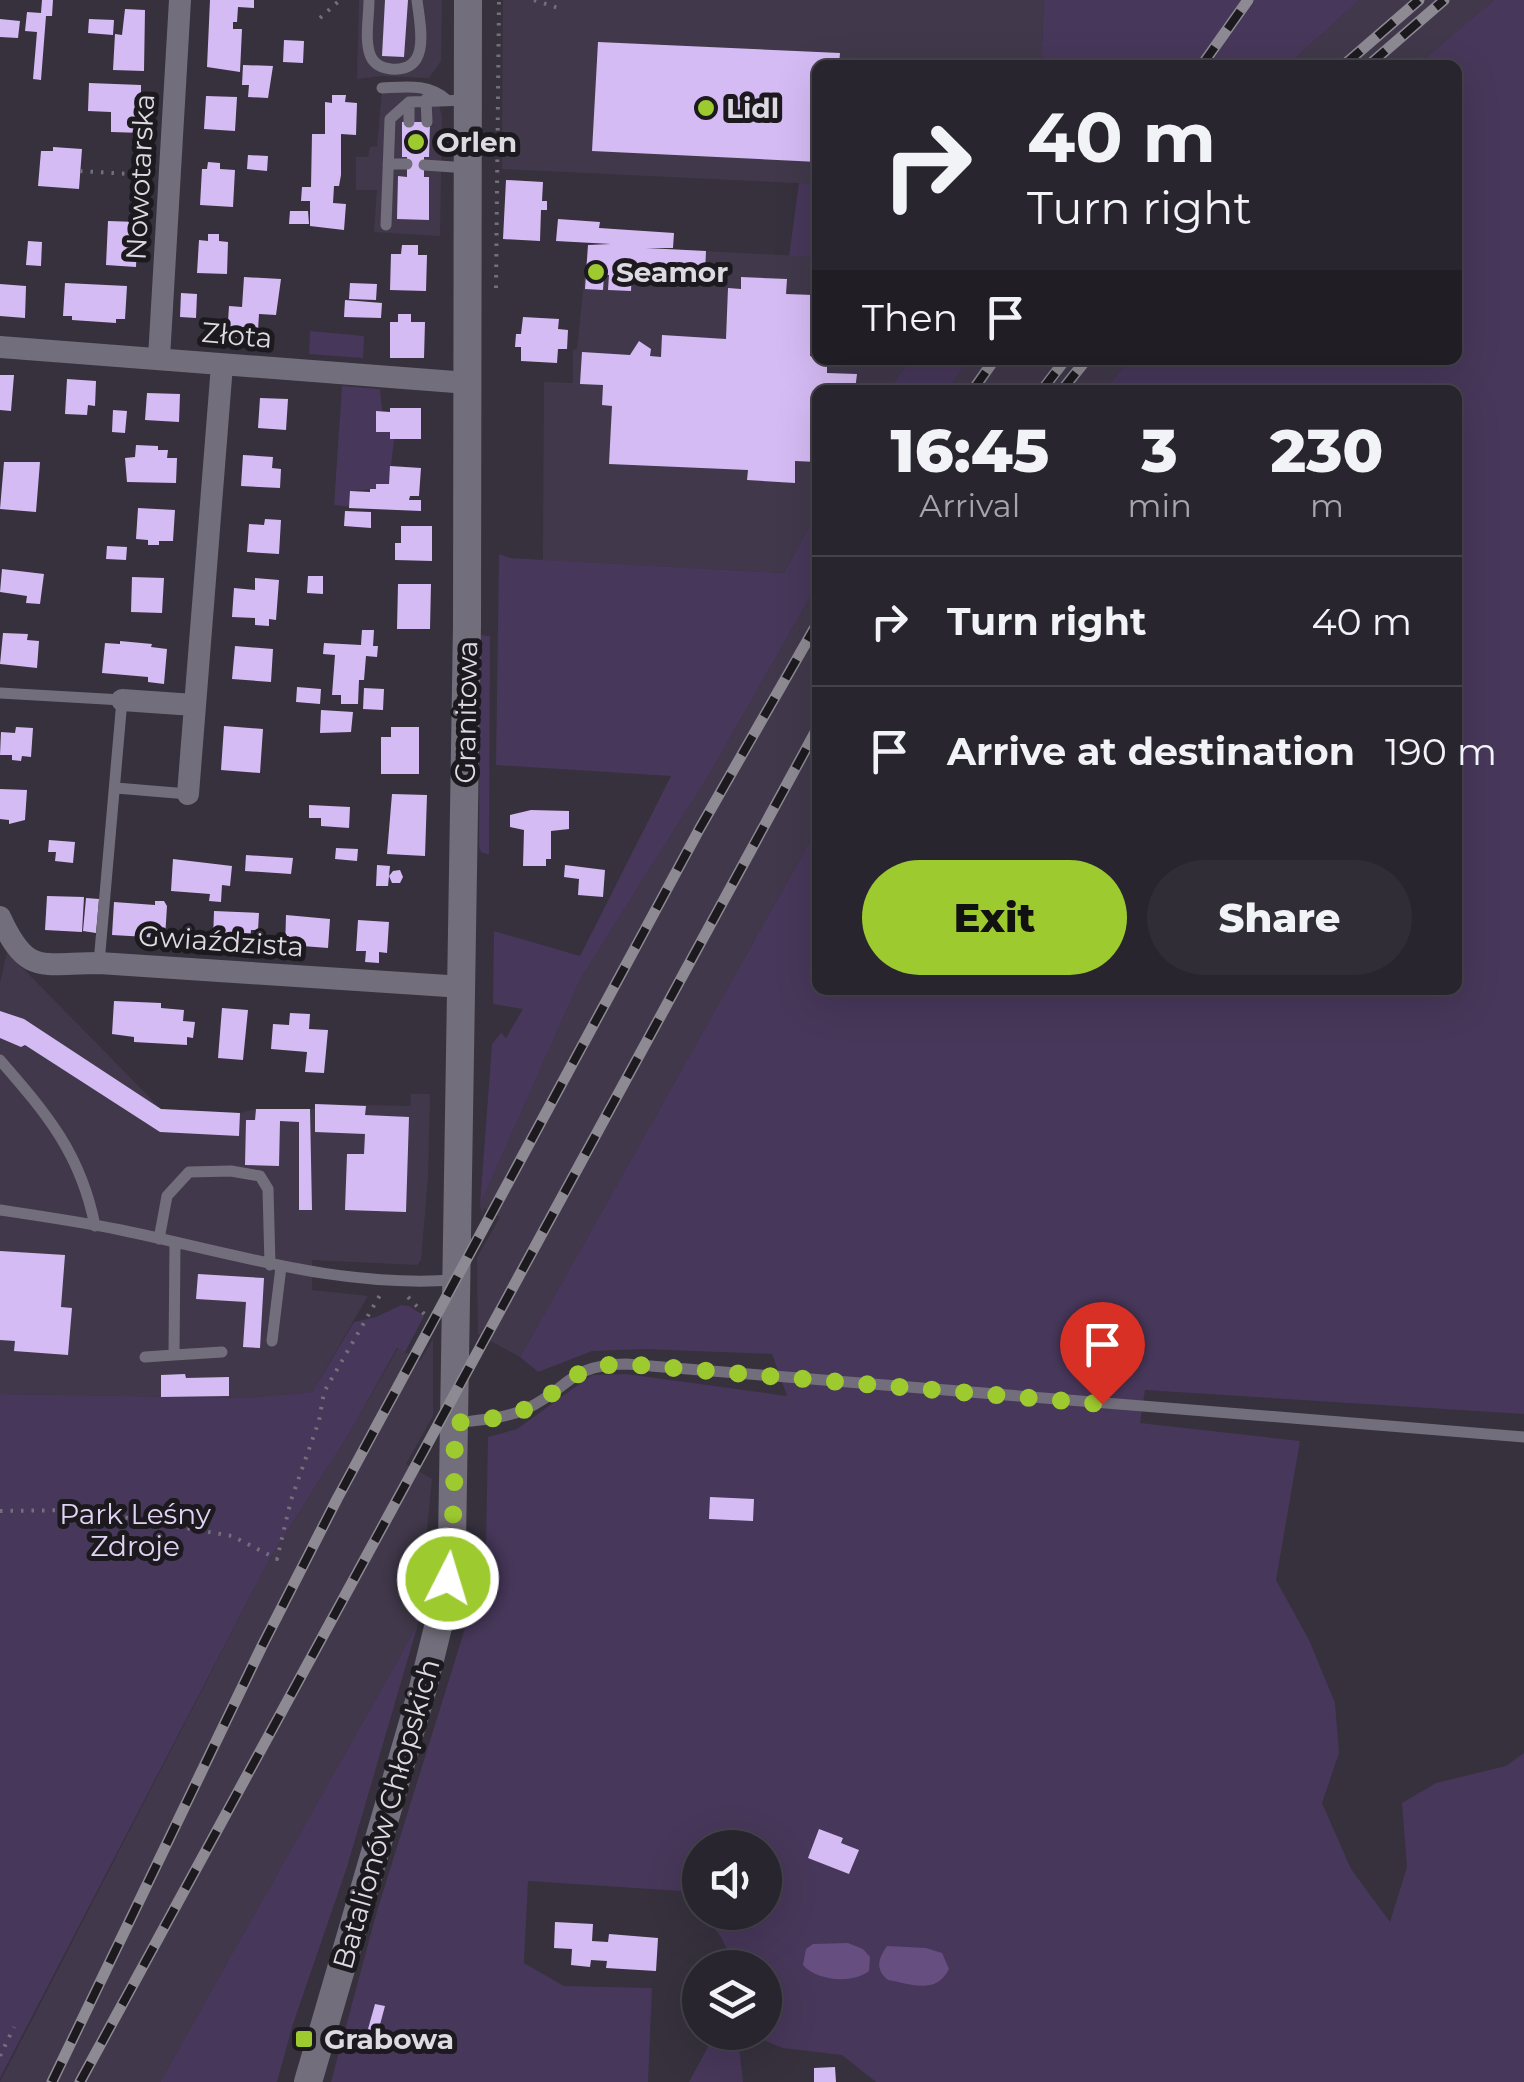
<!DOCTYPE html>
<html lang="en">
<head>
<meta charset="utf-8">
<style>
	body { margin:0; font-family:Montserrat,sans-serif; background:#302d36; color:#f1f3f6; height:100vh; display:flex; flex-direction:column; font-size:38px; white-space:nowrap }
	* { box-sizing:border-box; margin:0 }
	p { font-size:32px; color:#a5a5aa }
	.icon { flex:none; width:55px; height:55px; fill:none; stroke:currentColor; stroke-width:2; stroke-linecap:round; stroke-linejoin:round }
	.map { position:relative; flex:1; overflow:hidden }
	.side { position:absolute; left:812px; top:385px; width:650px; height:610px; display:flex; flex-direction:column; background:#28252e; border-radius:15px; box-shadow:0 10px 40px #0002,0 0 0 2px #44424a }
	.side>* { flex:none }
	.top-card { position:absolute; left:812px; top:60px; width:650px; height:305px; border-radius:15px; box-shadow:0 10px 40px #0002,0 0 0 2px #44424a; background:#28252e; color:#f1f3f6; overflow:hidden }
	.tools { position:absolute; left:682px; top:1830px; display:grid; gap:20px }
	.tools a { display:grid; place-items:center; width:100px; height:100px; border-radius:50%; background:#28252e; box-shadow:0 10px 40px #0002,0 0 0 2px #44424a; font-size:50px }
	.pin { position:absolute; display:grid; place-items:center; width:85px; height:85px; color:#fff; margin:-102px -42px; border-radius:50% 50% 50% 0; rotate:-45deg; box-shadow:0 0 10px #0007 }
	.pin .icon { rotate:45deg }
	.me { position:absolute; width:110px; margin:-55px; rotate:5deg; stroke-linejoin:round; filter:drop-shadow(0 0 8px #0008) }
	.turn { display:flex; align-items:center; gap:35px; height:210px; padding:0 50px; font-size:45px }
	.turn .icon { width:130px; height:130px; stroke-width:2.5 }
	.turn b { display:block; font-size:70px; line-height:85px }
	.then { display:flex; align-items:center; height:95px; padding:0 50px; background:#0003; gap:20px; font-size:38px }
	.eta { display:flex; justify-content:space-evenly; align-items:center; height:170px; text-align:center }
	.eta b { font-size:60px; font-weight:800; line-height:70px }
	.action { display:flex; gap:20px; margin-top:auto; padding:20px 50px }
	.action a { flex:1; height:115px; border-radius:60px; background:#9dca2f; color:#111; font-size:40px; font-weight:800; line-height:115px; text-align:center }
	.action a+a { background:#302d36; color:#f1f3f6 }
	ul { padding:0; list-style:none }
	li { display:flex; align-items:center; gap:30px; height:130px; padding:0 50px; border-top:2px solid #44424a }
	li div { flex:1 }
	li b { display:block; font-size:38px }
	li em { font-style:normal }
	.map>svg:first-child { display:block }
</style>
</head>
<body>
<div class="map">
<svg width="1524" height="2082" viewBox="0 0 1524 2082">
	<rect width="100%" height="100%" fill="#36313d"/>
	<path fill="#41394b" d="M 359,0 L 442,0 L 441,61 L 429,78 L 382,76 L 357,79 Z
		M 503,0 L 1044,0 L 1041,65 L 818,65 L 817,184 L 502,169 Z
		M 1359,0 L 1494,0 L 1417,65 L 1288,65 Z
		M 382,91 L 436,93 L 442,117 L 440,236 L 374,232 L 377,190 L 356,190 L 356,157 L 368,157 L 370,147 L 377,146 Z
		M 588,245 L 817,257 L 818,360 L 911,360 L 887,390 L 818,390 L 817,512 L 784,573 L 543,560 L 544,382 L 573,383 L 573,350 L 577,349 Z
		M 968,360 L 1129,360 L 1105,390 L 948,390 Z
		M 817,585 L 817,829 L 520,1357 L 478,1334 L 477,1258 L 500,1217 L 484,1208 L 482,1213 L 480,1205 L 581,978 L 710,773 Z
		M 7,952 L 161,1109 L 240,1113 L 256,1109 L 314,1109 L 315,1104 L 410,1106 L 411,1094 L 430,1094 L 428,1176 L 421,1260 L 417,1265 L 312,1260 L 312,1290 L 368,1296 L 312,1392 L 250,1398 L 0,1394 L 0,983 Z
		M 433,1339 L 433,1416 L 406,1464 L 432,1479 L 418,1624 L 160,2082 L 0,2082 L 269,1560 L 350,1432 L 398,1348 L 420,1361 Z"/>
	<path fill="#47375a" d="M 1044,0 L 1359,0 L 1288,65 L 1041,65 Z
		M 1494,0 L 1524,0 L 1524,1414 L 1145,1390 L 1140,1423 L 1300,1441 L 1276,1580 L 1309,1640 L 1335,1703 L 1339,1753 L 1322,1803 L 1351,1869 L 1390,1922 L 1407,1867 L 1402,1803 L 1436,1783 L 1506,1766 L 1524,1753 L 1524,2082 L 876,2082 L 842,2055 L 783,2048 L 746,2033 L 765,2032 L 765,1968 L 729,1967 C 731,1945 715,1928 701,1913 L 765,1912 L 765,1848 L 700,1848 L 700,1911 L 682,1891 L 528,1881 L 524,1963 L 564,1986 L 652,1988 L 648,2082 L 331,2082 L 377,1911 L 467,1622 L 485,1599 L 488,1437 L 517,1429 L 592,1375 L 626,1374 L 787,1396 L 772,1354 L 644,1349 L 592,1351 L 538,1372 L 520,1357 L 817,829 L 818,990 L 1458,990 L 1458,390 L 1105,390 L 1129,360 L 1458,360 L 1458,65 L 1417,65 Z
		M 799,183 L 817,184 L 817,257 L 789,256 Z
		M 310,331 L 364,336 L 363,358 L 309,354 Z
		M 911,360 L 968,360 L 948,390 L 887,390 Z
		M 342,386 L 380,389 L 382,411 L 376,412 L 376,431 L 390,432 L 390,438 L 394,439 L 389,484 L 377,484 L 376,489 L 351,491 L 350,507 L 334,505 Z
		M 817,512 L 817,585 L 710,773 L 581,978 L 480,1205 L 492,1044 L 501,1033 L 506,1038 L 523,1009 L 493,1004 L 494,931 L 580,956 L 671,776 L 496,765 L 499,554 L 510,558 L 784,573 Z
		M 480,635 L 490,636 L 489,855 L 481,852 L 479,847 Z
		M 401,1305 L 409,1306 L 424,1316 L 405,1352 L 397,1348 L 350,1432 L 269,1560 L 0,2078 L 0,1394 L 250,1398 L 312,1392 L 354,1322 L 376,1317 Z
		M 418,1624 L 347,1867 L 293,2024 L 277,2082 L 160,2082 Z
		M 709,2045 L 739,2047 L 743,2082 L 689,2082 Z"/>
	<path fill="#664e80" d="M 848,1943 L 863,1949 L 870,1957 L 869,1971 C 853,1984 816,1981 803,1965 L 806,1949 L 813,1944 Z
		M 887,1946 L 926,1948 L 942,1953 L 949,1969 C 936,1995 912,1984 888,1980 C 875,1969 878,1959 887,1946 Z"/>
	<path fill="#d5bbf4" d="M 42,0 L 53,0 L 52,16 L 46,16 L 41,80 L 33,79 L 37,32 L 25,31 L 27,12 L 41,13 Z
		M 210,0 L 254,0 L 254,8 L 238,7 L 237,22 L 233,22 L 233,29 L 242,29 L 240,72 L 207,67 Z
		M 385,0 L 408,0 L 404,57 L 382,56 Z
		M 125,9 L 145,10 L 144,71 L 113,70 L 115,34 L 122,35 Z
		M 0,19 L 20,21 L 18,38 L 0,37 Z
		M 89,19 L 114,20 L 113,35 L 88,33 Z
		M 284,40 L 304,41 L 303,63 L 283,62 Z
		M 598,42 L 840,53 L 839,65 L 818,65 L 818,162 L 592,151 Z
		M 243,65 L 273,66 L 268,98 L 248,97 L 249,85 L 242,85 Z
		M 89,83 L 141,85 L 141,98 L 144,98 L 143,133 L 111,132 L 111,112 L 88,111 Z
		M 332,95 L 346,95 L 345,102 L 357,103 L 356,135 L 341,134 L 341,175 L 339,186 L 334,186 L 333,203 L 346,204 L 344,230 L 310,226 L 310,201 L 301,201 L 302,187 L 311,187 L 312,134 L 325,134 L 325,102 L 332,103 Z
		M 206,96 L 237,97 L 235,131 L 204,129 Z
		M 402,122 L 430,122 L 429,157 L 424,157 L 424,177 L 429,177 L 429,220 L 397,219 L 398,176 L 407,177 L 407,157 L 402,157 Z
		M 53,147 L 82,149 L 79,189 L 38,186 L 41,151 L 53,151 Z
		M 248,155 L 268,156 L 267,171 L 247,169 Z
		M 208,162 L 220,163 L 220,169 L 235,170 L 233,207 L 200,205 L 202,169 L 207,169 Z
		M 506,180 L 543,182 L 542,201 L 547,201 L 547,210 L 541,210 L 540,241 L 503,239 Z
		M 290,211 L 308,211 L 309,224 L 289,224 Z
		M 558,219 L 600,222 L 599,228 L 674,233 L 673,248 L 646,248 L 706,251 L 705,273 L 678,268 L 678,272 L 632,270 L 631,291 L 608,290 L 609,275 L 604,275 L 603,290 L 585,289 L 588,245 L 611,244 L 556,241 Z
		M 108,221 L 138,222 L 136,267 L 106,265 Z
		M 208,234 L 219,234 L 219,241 L 228,242 L 227,274 L 197,273 L 199,240 L 208,241 Z
		M 28,241 L 42,242 L 41,266 L 26,265 Z
		M 402,245 L 418,245 L 418,255 L 427,255 L 426,291 L 390,290 L 391,254 L 401,254 Z
		M 244,277 L 281,279 L 276,315 L 259,314 L 257,346 L 240,345 L 240,339 L 227,338 L 229,306 L 242,307 Z
		M 741,277 L 787,279 L 786,294 L 813,295 L 810,356 L 827,360 L 827,373 L 857,374 L 855,390 L 818,390 L 818,462 L 795,461 L 795,483 L 747,480 L 748,470 L 609,464 L 612,406 L 602,405 L 603,385 L 580,384 L 582,352 L 630,355 L 639,341 L 651,349 L 650,356 L 661,357 L 662,335 L 726,339 L 728,288 L 741,289 Z
		M 65,283 L 127,286 L 125,319 L 116,319 L 116,323 L 72,320 L 72,316 L 63,316 Z
		M 350,283 L 377,284 L 376,300 L 349,299 Z
		M 0,284 L 26,286 L 25,318 L 0,316 Z
		M 181,293 L 197,294 L 196,318 L 180,317 Z
		M 345,300 L 382,303 L 381,318 L 344,317 Z
		M 398,314 L 411,314 L 411,322 L 425,322 L 424,358 L 390,358 L 390,322 L 398,322 Z
		M 523,317 L 559,319 L 558,329 L 568,330 L 567,349 L 558,349 L 557,363 L 521,361 L 521,347 L 515,347 L 516,334 L 521,334 Z
		M 0,375 L 14,375 L 11,411 L 0,410 Z
		M 67,379 L 96,381 L 95,406 L 88,405 L 87,415 L 65,414 Z
		M 147,393 L 180,394 L 179,422 L 145,420 Z
		M 260,398 L 288,399 L 286,430 L 258,428 Z
		M 390,408 L 421,408 L 421,439 L 390,439 L 390,432 L 376,432 L 376,411 L 390,412 Z
		M 113,410 L 127,411 L 125,433 L 112,432 Z
		M 136,445 L 158,446 L 158,450 L 168,450 L 167,458 L 177,458 L 176,483 L 127,482 L 125,458 L 135,457 Z
		M 243,455 L 273,457 L 272,468 L 281,469 L 280,488 L 241,486 Z
		M 4,462 L 40,462 L 36,512 L 0,509 Z
		M 390,466 L 421,468 L 419,496 L 410,496 L 409,500 L 421,500 L 421,511 L 349,508 L 350,491 L 370,492 L 370,489 L 376,489 L 376,484 L 389,484 Z
		M 138,508 L 175,510 L 173,541 L 159,541 L 159,545 L 148,545 L 148,540 L 136,539 Z
		M 345,511 L 371,512 L 371,528 L 344,526 Z
		M 265,519 L 281,520 L 279,554 L 247,552 L 249,524 L 264,525 Z
		M 401,526 L 432,526 L 432,561 L 395,560 L 395,543 L 401,543 Z
		M 107,546 L 127,547 L 126,560 L 106,559 Z
		M 2,569 L 44,574 L 40,604 L 26,603 L 27,596 L 0,592 Z
		M 308,576 L 323,576 L 323,594 L 307,593 Z
		M 132,577 L 164,578 L 162,613 L 131,612 Z
		M 255,578 L 279,580 L 276,620 L 269,619 L 269,626 L 255,625 L 255,618 L 232,617 L 234,588 L 255,590 Z
		M 398,584 L 431,584 L 430,629 L 397,629 Z
		M 362,630 L 374,630 L 373,646 L 378,646 L 377,657 L 366,656 L 364,680 L 359,680 L 358,704 L 341,704 L 341,695 L 332,695 L 335,655 L 323,654 L 324,643 L 361,645 Z
		M 3,633 L 28,634 L 27,640 L 39,641 L 37,668 L 0,664 Z
		M 120,641 L 152,644 L 151,647 L 167,649 L 164,684 L 148,682 L 148,677 L 102,673 L 105,643 L 120,644 Z
		M 235,646 L 273,649 L 271,682 L 232,679 Z
		M 297,687 L 321,689 L 320,704 L 296,702 Z
		M 364,688 L 384,689 L 383,710 L 363,709 Z
		M 321,710 L 353,712 L 351,732 L 320,733 Z
		M 224,726 L 263,729 L 260,773 L 221,770 Z
		M 16,727 L 33,728 L 31,757 L 22,756 L 21,761 L 12,760 L 12,755 L 0,755 L 1,732 L 15,733 Z
		M 391,727 L 419,727 L 419,774 L 381,774 L 381,737 L 391,737 Z
		M 0,789 L 27,790 L 25,820 L 9,824 L 9,820 L 0,819 Z
		M 392,794 L 427,795 L 425,856 L 387,854 Z
		M 309,805 L 350,807 L 349,828 L 321,826 L 321,818 L 309,818 Z
		M 531,810 L 569,811 L 569,829 L 551,831 L 551,859 L 546,859 L 546,866 L 523,866 L 524,830 L 510,827 L 510,815 Z
		M 49,840 L 75,842 L 73,863 L 55,861 L 56,852 L 48,852 Z
		M 336,848 L 358,849 L 357,861 L 335,859 Z
		M 246,855 L 293,858 L 291,874 L 245,871 Z
		M 173,859 L 232,866 L 230,886 L 222,885 L 221,902 L 209,901 L 210,894 L 171,891 Z
		M 377,865 L 390,866 L 389,876 L 393,871 L 400,870 L 403,877 L 400,883 L 392,883 L 389,876 L 388,886 L 376,886 Z
		M 565,865 L 605,870 L 603,897 L 578,895 L 579,879 L 564,877 Z
		M 47,896 L 84,897 L 82,932 L 45,930 Z
		M 86,898 L 99,899 L 96,933 L 83,931 Z
		M 155,901 L 164,901 L 167,906 L 165,938 L 112,935 L 114,902 L 155,905 Z
		M 214,911 L 259,913 L 258,930 L 251,930 L 250,943 L 213,941 Z
		M 286,915 L 330,919 L 328,948 L 302,946 L 301,951 L 285,951 Z
		M 358,920 L 389,922 L 387,953 L 379,952 L 379,963 L 365,962 L 366,951 L 356,951 Z
		M 114,1001 L 161,1003 L 161,1008 L 184,1010 L 183,1021 L 195,1022 L 193,1038 L 187,1037 L 187,1045 L 134,1042 L 134,1037 L 112,1034 Z
		M 222,1008 L 248,1010 L 243,1060 L 218,1058 Z
		M 0,1011 L 24,1019 L 161,1109 L 240,1113 L 239,1136 L 160,1132 L 25,1045 L 21,1047 L 0,1038 Z
		M 290,1013 L 310,1014 L 309,1029 L 328,1030 L 324,1073 L 305,1072 L 307,1052 L 271,1049 L 273,1024 L 289,1025 Z
		M 315,1104 L 366,1106 L 365,1115 L 409,1117 L 406,1212 L 345,1210 L 347,1154 L 364,1154 L 365,1134 L 315,1132 Z
		M 256,1109 L 310,1109 L 312,1210 L 299,1210 L 299,1122 L 280,1121 L 279,1166 L 245,1165 L 246,1120 L 255,1120 Z
		M 0,1251 L 65,1255 L 61,1307 L 72,1308 L 68,1355 L 14,1351 L 15,1341 L 0,1340 Z
		M 198,1274 L 264,1278 L 260,1348 L 243,1347 L 246,1302 L 196,1299 Z
		M 185,1374 L 186,1378 L 229,1377 L 229,1396 L 161,1397 L 161,1375 Z
		M 710,1497 L 754,1499 L 753,1521 L 709,1519 Z
		M 819,1829 L 843,1838 L 841,1843 L 859,1850 L 849,1874 L 808,1858 Z
		M 555,1922 L 593,1924 L 592,1941 L 608,1942 L 609,1934 L 658,1938 L 656,1971 L 606,1968 L 607,1961 L 591,1960 L 590,1967 L 571,1965 L 572,1949 L 554,1948 Z
		M 375,2004 L 385,2006 L 378,2032 L 368,2029 Z
		M 835,2067 L 836,2082 L 814,2082 L 814,2068 Z"/>
	<g fill="none" stroke-linecap="round" stroke-linejoin="round">
		<path stroke="#74707a" stroke-width="4" stroke-dasharray="2.5 8" stroke-linecap="butt" d="M 534,0 L 561,9
			M 320,18 L 340,0
			M 80,171 L 145,175
			M 496,288 L 499,0
			M 408,1297 L 429,1319
			M 0,1511 L 82,1510 L 232,1536 L 277,1559 L 291,1500 L 319,1421 L 324,1392 L 380,1295
			M 0,2056 L 14,2027"/>
		<path stroke="#736e7b" stroke-width="11" d="M 369,0 C 369,17 364,42 371,57 C 375,65 382,68 391,69 C 432,72 420,26 417,0
			M 382,88 C 405,87 428,83 447,100
			M 426,99 L 427,122
			M 409,122 L 409,102 L 468,100
			M 388,164 L 407,164
			M 424,165 L 468,168
			M 386,225 L 390,119 L 409,102
			M 0,693 L 122,700 L 99,963
			M 116,788 L 188,794
			M 0,1060 C 47,1114 81,1154 95,1226
			M 0,1210 C 40,1216 81,1222 121,1230 C 232,1253 338,1288 454,1280
			M 159,1239 L 167,1196 L 189,1172 L 231,1171 L 260,1176 L 268,1189 L 270,1265
			M 175,1243 L 174,1355 L 222,1352
			M 272,1341 L 281,1267
			M 145,1357 L 174,1355
			M 455,1423 C 478,1420 504,1419 526,1409 C 571,1388 567,1365 626,1364 L 1524,1437"/>
		<path stroke="#736e7b" stroke-width="22" d="M 0,347 L 468,383
			M 159,358 L 180,0
			M 122,700 L 194,705
			M 188,794 L 222,365
			M 0,917 C 27,976 40,963 99,963 L 463,987"/>
		<path stroke="#736e7b" stroke-width="28" d="M 308,2082 L 423,1688 L 441,1615 L 452,1543 L 467,626 L 468,0"/>
		<g stroke="#8e8a93" stroke-width="11">
			<path id="rail" d="M 1202,65 L 1248,0
				M 1344,65 L 1419,0
				M 1369,65 L 1444,0
				M 973,390 L 994,360
				M 1042,390 L 1065,360
				M 1062,390 L 1086,360
				M 52,2082 L 262,1646 L 337,1499 L 700,828 L 818,622
				M 80,2082 L 818,727"/>
		</g>
		<use href="#rail" stroke="#1d1a1f" stroke-width="8" stroke-dasharray="22" stroke-linecap="butt"/>
	</g>
	<g fill="none" stroke-linecap="round" stroke-linejoin="round">
		<path stroke="#9dca2f" stroke-width="18" stroke-dasharray="0 32.4" d="M 448,1579 L 454,1504 L 455,1423 C 478,1420 504,1419 526,1409 C 571,1388 567,1365 626,1364 L 1102,1404"/>
	</g>
	<g fill="#9dca2f" stroke="#1d1a1f" stroke-width="4">
		<circle cx="706" cy="108" r="10"/>
		<circle cx="416" cy="142" r="10"/>
		<circle cx="596" cy="272" r="10"/>
		<rect x="294" y="2029" width="20" height="20" rx="5"/>
	</g>
	<g text-anchor="middle" dominant-baseline="central" stroke-width="10" stroke-linejoin="round" paint-order="stroke">
		<g font-size="28" font-weight="bold" fill="#dddae1" stroke="#1d1a1f" text-anchor="start">
			<text x="726" y="108">Lidl</text>
			<text x="436" y="142">Orlen</text>
			<text x="616" y="272">Seamor</text>
			<text x="324" y="2039">Grabowa</text>
		</g>
		<g font-size="28" fill="#dddae1" stroke="#1d1a1f">
			<text transform="translate(140 177) rotate(-87)">Nowotarska</text>
			<text transform="translate(237 335) rotate(5)">Złota</text>
			<text transform="translate(466 712) rotate(-89)">Granitowa</text>
			<text transform="translate(221 941) rotate(4)">Gwiaździsta</text>
			<text transform="translate(386 1814) rotate(-74)">Batalionów Chłopskich</text>
		</g>
		<g font-size="28" fill="#e1d3f3" stroke="#1d1a1f">
			<text x="135" y="1514">Park Leśny<tspan x="135" dy="32">Zdroje</tspan></text>
		</g>
	</g>
</svg>
<div class="tools">
<a><svg class="icon" aria-label="sound" viewBox="0 0 24 24"><path d="M4 9h4l5-4v14l-5-4H4zM17 9q2 3 0 6"/></svg></a>
<a><svg class="icon" aria-label="layers" viewBox="0 0 24 24"><path d="M12 4l9 5-9 5-9-5zM3 14l9 5 9-5"/></svg></a>
</div>
<div class="pin" style="left:1102px;top:1404px;background:#d93025"><svg class="icon" aria-label="arrive" viewBox="0 0 24 24"><path d="M6 21V4h12l-3 4 3 4H6"/></svg></div>
<svg class="me" style="left:448px;top:1579px" viewBox="-20 -20 40 40"><circle r="17" fill="#9dca2f" stroke="#fff" stroke-width="3"/><path d="M0-11L8 9 0 5-8 9z" fill="#fff"/></svg>
<div class="top-card">
<div class="turn"><svg class="icon" aria-label="right" viewBox="0 0 24 24"><path d="M7 20v-9h11M14 6l5 5-5 5"/></svg><div><b>40 m</b>Turn right</div></div>
<div class="then">Then<svg class="icon" aria-label="arrive" viewBox="0 0 24 24"><path d="M6 21V4h12l-3 4 3 4H6"/></svg></div>
</div>
<section class="side">
<div class="eta">
<div><b>16:45</b><p>Arrival</p></div>
<div><b>3</b><p>min</p></div>
<div><b>230</b><p>m</p></div>
</div>
<ul>
<li><svg class="icon" aria-label="right" viewBox="0 0 24 24"><path d="M7 20v-9h11M14 6l5 5-5 5"/></svg><div><b>Turn right</b></div><em>40 m</em></li>
<li><svg class="icon" aria-label="arrive" viewBox="0 0 24 24"><path d="M6 21V4h12l-3 4 3 4H6"/></svg><div><b>Arrive at destination</b></div><em>190 m</em></li>
</ul>
<div class="action"><a>Exit</a><a>Share</a></div>
</section>
</div>
</body>
</html>
